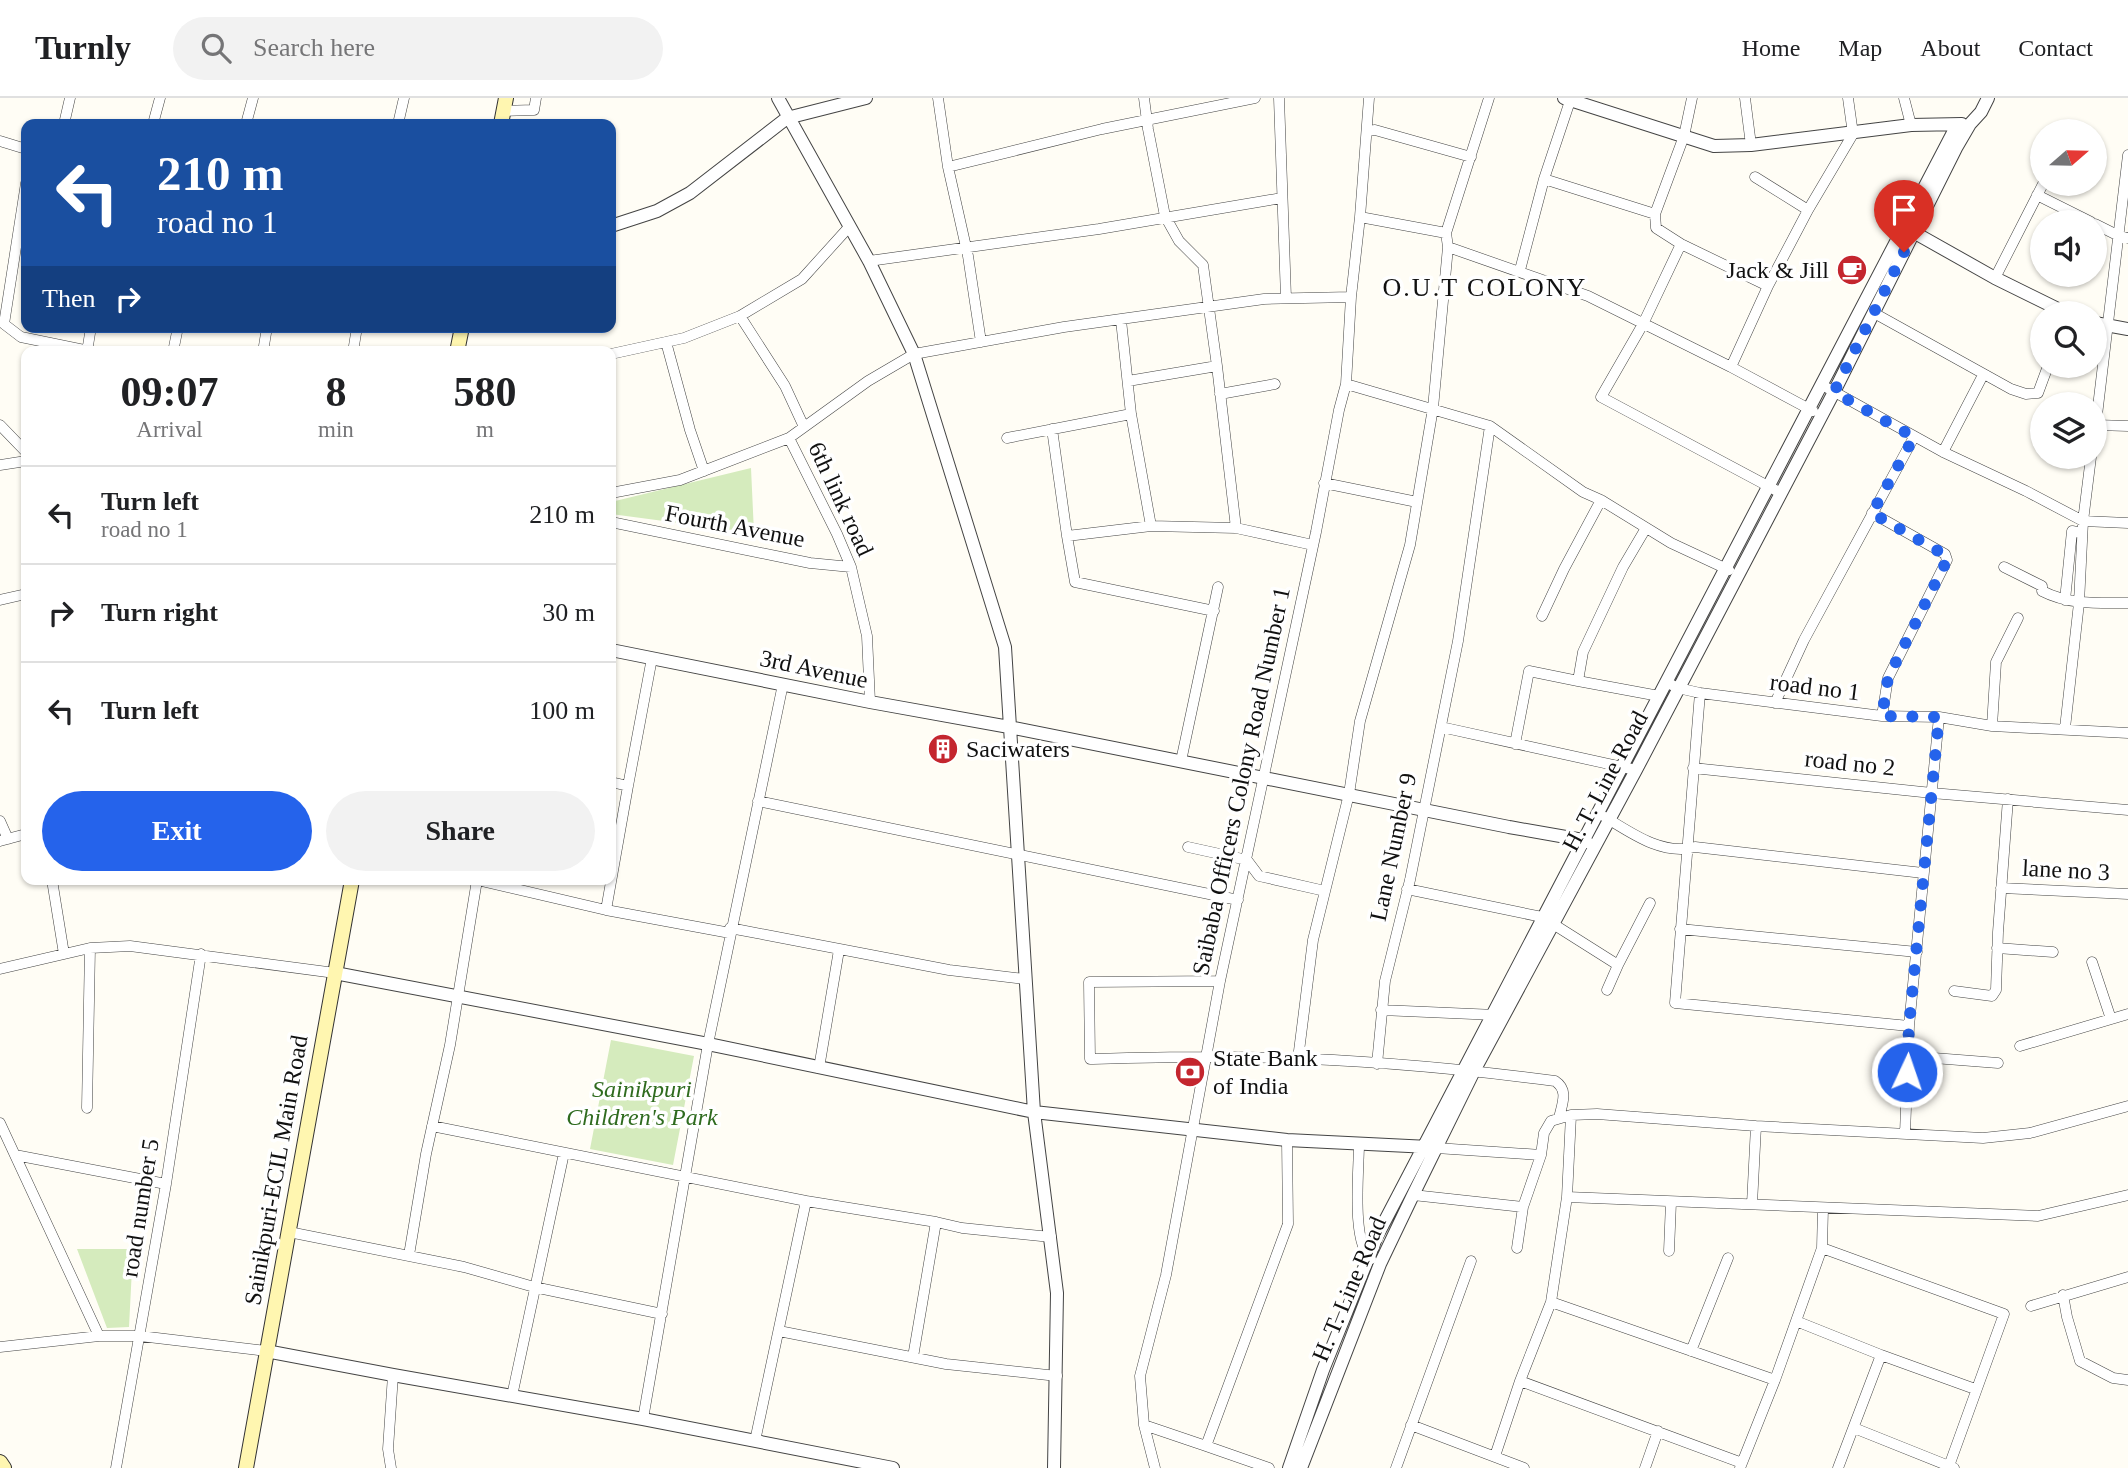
<!DOCTYPE html>
<html lang="en">
<head>
<meta charset="utf-8">
<style>
	body { margin:0; font-family:"Times New Roman",serif; background:#f2f2f2; color:#202124; height:100vh; display:flex; flex-direction:column; font-size:26px; white-space:nowrap }
	* { box-sizing:border-box; margin:0 }
	p { font-size:23px; color:#757577 }
	.icon { flex:none; width:38px; height:38px; fill:none; stroke:currentColor; stroke-width:2; stroke-linecap:round; stroke-linejoin:round }
	.map { position:relative; flex:1; overflow:hidden }
	.details { position:absolute; left:21px; top:248px; width:595px; height:539px; display:flex; flex-direction:column; background:#fff; border-radius:14px; box-shadow:0 2px 5px #0004 }
	.details>* { flex:none }
	.guide { position:absolute; left:21px; top:21px; width:595px; height:214px; border-radius:14px; box-shadow:0 2px 5px #0004; background:#1a4fa0; color:#fff; overflow:hidden }
	.needle { width:46px; rotate:70deg }
	.tools { position:absolute; left:2030px; top:21px; display:grid; gap:14px }
	.tools a { display:grid; place-items:center; width:77px; height:77px; border-radius:50%; background:#fff; box-shadow:0 2px 5px #0004; font-size:35px }
	.pin { position:absolute; display:grid; place-items:center; width:60px; height:60px; color:#fff; margin:-72px -30px; border-radius:50% 50% 50% 0; rotate:-45deg; box-shadow:0 0 7px #0007 }
	.pin .icon { rotate:45deg }
	.me { position:absolute; width:77px; margin:-38px; rotate:3deg; stroke-linejoin:round; filter:drop-shadow(0 0 5px #0008) }
	.turn { display:flex; align-items:center; gap:24px; height:147px; padding:0 21px; font-size:32px }
	.turn .icon { width:91px; height:91px; stroke-width:2.5 }
	.turn b { display:block; font-size:49px; line-height:60px }
	.then { display:flex; align-items:center; height:66px; padding:0 21px; background:#0003; gap:14px; font-size:26px }
	.eta { display:flex; justify-content:space-evenly; align-items:center; height:119px; text-align:center }
	.eta b { font-size:42px; font-weight:800; line-height:49px }
	.button { display:flex; gap:14px; margin-top:auto; padding:14px 21px }
	.button a { flex:1; height:80px; border-radius:42px; background:#2563eb; color:#fff; font-size:28px; font-weight:800; line-height:80px; text-align:center }
	.button a+a { background:#f2f2f2; color:#202124 }
	ul { padding:0; list-style:none }
	li { display:flex; align-items:center; gap:21px; height:98px; padding:0 21px; border-top:2px solid #e0e0e0 }
	li div { flex:1 }
	li b { display:block; font-size:26px }
	li em { font-style:normal }
	header { display:flex; align-items:center; gap:42px; box-sizing:border-box; height:98px; padding:0 35px; background:#fff; border-bottom:2px solid #e0e0e0 }
	header strong { font-size:33px }
	nav { display:flex; gap:38px; margin-inline-start:auto; font-size:24px }
	.search { width:490px; height:63px; background:#f2f2f2; display:flex; align-items:center; gap:18px; box-sizing:border-box; padding:0 24px; border-radius:38px; color:#757577; font-size:26px }
	.map>svg:first-child { display:block }
</style>
</head>
<body>
<header>
<strong>Turnly</strong>
<div class="search"><svg class="icon" aria-label="search" viewBox="0 0 24 24"><circle cx="10" cy="10" r="6"/><path d="M15 15l6 6"/></svg>Search here</div>
<nav><a>Home</a><a>Map</a><a>About</a><a>Contact</a></nav>
</header>
<div class="map">
<svg width="2128" height="1370" viewBox="0 0 2128 1370">
	<rect width="100%" height="100%" fill="#fffdf5"/>
	<path fill="#d5ebbd" d="M 751,370 L 754,435 L 611,416 L 611,404 Z
		M 611,942 L 694,958 L 673,1067 L 590,1051 Z
		M 77,1151 L 133,1151 L 129,1229 L 107,1230 Z"/>
	<g fill="none" stroke-linecap="round" stroke-linejoin="round">
		<g stroke="#444" stroke-width="11">
			<path id="minor" d="M 938,0 L 948,69 L 968,158 L 981,244
				M 1279,0 L 1286,200
				M 1692,0 L 1684,38 L 1655,116 L 1656,130 L 1681,146 L 1768,188
				M 1745,0 L 1751,47
				M 1904,0 L 1911,27
				M 503,13 L 534,12 L 536,0
				M 64,26 L 70,0
				M 153,26 L 160,0
				M 246,26 L 253,0
				M 398,26 L 404,0
				M 1368,33 L 1375,32 L 1471,59
				M 0,43 L 26,51
				M 948,69 L 1102,31 L 1255,0
				M 1755,79 L 1808,112
				M 1544,81 L 1655,116
				M 26,85 L 4,226 L 21,239 L 94,254
				M 2037,97 L 2091,124
				M 1360,119 L 1446,135
				M 2095,126 L 2119,138 L 2128,140
				M 1681,146 L 1643,226 L 1601,299 L 1781,395
				M 1448,149 L 1588,198 L 1731,269 L 1813,313
				M 869,163 L 1099,131 L 1282,100
				M 1520,172 L 1544,81 L 1571,0
				M 1995,180 L 2043,86
				M 1874,215 L 2011,291 L 2026,296 L 2038,295 L 2048,268
				M 740,218 L 785,288 L 804,329
				M 666,244 L 690,332 L 704,373
				M 87,254 L 91,229
				M 173,254 L 178,229
				M 263,254 L 267,229
				M 353,254 L 357,229
				M 611,256 L 684,240 L 740,218 L 802,181 L 849,129
				M 1217,268 L 1236,430
				M 1731,269 L 1768,188 L 1808,112 L 1853,36 L 1848,0
				M 1128,283 L 1217,268 L 1203,167 L 1179,143 L 1165,118 L 1148,31 L 1144,0
				M 1346,286 L 1490,328 L 1583,394 L 1601,402 L 1671,445 L 1729,472
				M 1822,287 L 1943,354 L 2026,393 L 2083,423 L 2128,425
				M 1220,296 L 1275,286
				M 0,327 L 26,354
				M 2096,327 L 2128,328
				M 1052,331 L 1067,438 L 1151,428 L 1131,316 L 1121,222
				M 2095,334 L 2128,57
				M 789,340 L 837,436 L 851,469 L 867,538 L 870,604
				M 1007,340 L 1131,316
				M 1943,354 L 1983,277
				M 0,367 L 26,363
				M 1324,385 L 1417,404
				M 611,395 L 680,382 L 789,340 L 868,283 L 914,256 L 1064,229 L 1264,201 L 1351,199
				M 1872,415 L 1945,456 L 1947,462 L 1888,580 L 1882,618
				M 611,424 L 810,465 L 851,469
				M 1151,428 L 1236,430 L 1313,447
				M 1067,438 L 1075,484 L 1214,513
				M 2004,469 L 2042,488 L 2042,493 C 2069,507 2098,505 2128,505
				M 0,502 L 26,496
				M 2065,502 L 2072,433 L 2082,435
				M 1542,518 L 1564,471 L 1601,402
				M 1578,583 L 1659,598
				M 1666,584 L 1678,590 L 1700,595 L 1882,618 L 1939,619 L 1992,628 L 2128,635
				M 1700,595 L 1675,905 L 1909,928
				M 1775,605 L 1804,542 L 1914,339
				M 1992,628 L 1996,564 L 2018,520
				M 1441,629 L 1636,672
				M 2065,630 L 2079,505 L 2083,423 L 2091,359
				M 1515,646 L 1529,573 L 1578,583 L 1583,554 L 1623,469 L 1646,430
				M 1181,663 L 1218,489
				M 1693,670 L 1932,695 L 2128,712
				M 611,684 L 628,688 L 652,560
				M 758,703 L 1238,802
				M 1605,719 C 1631,735 1663,758 1695,749 L 1923,775
				M 0,723 L 8,741
				M 0,743 L 26,736
				M 1188,749 L 1247,762 L 1259,778 L 1325,793
				M 52,782 L 64,856
				M 477,782 L 606,812 L 628,688
				M 2001,790 L 2128,796
				M 1407,791 L 1542,819 L 1618,867 L 1607,892
				M 606,812 L 730,835
				M 730,830 L 949,872 L 1025,881
				M 1680,831 L 1917,854
				M 1997,850 L 2053,854
				M 2092,864 L 2111,921
				M 1618,867 L 1650,805
				M 0,871 L 90,850 L 130,848 L 335,875
				M 1220,883 L 1089,884 L 1090,961 C 1128,960 1165,959 1203,959 C 1320,958 1439,968 1555,983 C 1569,992 1562,1006 1559,1020
				M 1954,893 L 1992,898 L 1996,892 L 1998,834 L 2008,701
				M 1381,912 L 1496,917
				M 2020,948 L 2128,916
				M 1908,958 L 1998,965
				M 1298,961 L 1313,842 L 1349,696 L 1360,623 L 1410,447 L 1433,310 L 1448,149 L 1446,135 L 1489,0
				M 1377,966 L 1385,883 L 1410,782 L 1458,543 L 1490,328
				M 819,970 L 839,852
				M 87,1010 L 90,850
				M 0,1025 L 99,1238
				M 432,1028 L 806,1103 L 936,1124 L 962,1130 L 1051,1139
				M 1905,1036 L 1909,928 L 1939,619
				M 1359,1046 C 1359,1072 1351,1145 1371,1161
				M 1436,1050 L 1541,1057
				M 15,1057 L 166,1086
				M 1413,1097 L 1523,1109
				M 1567,1099 L 2038,1118 L 2128,1097
				M 1752,1106 L 1756,1028
				M 289,1134 L 464,1169 L 534,1189 L 662,1216
				M 1517,1150 L 1523,1109 L 1541,1057 L 1544,1035 L 1551,1023 L 1571,1017 L 1597,1016 L 1756,1028 L 1983,1040 L 2030,1035 L 2128,1008
				M 1822,1150 L 2004,1216 L 1949,1368
				M 1669,1153 L 1671,1104
				M 409,1157 L 426,1056 L 450,947 L 477,782
				M 2063,1197 L 2067,1219 L 2080,1263 L 2113,1280 L 2128,1282
				M 1551,1204 L 1775,1282
				M 2031,1208 L 2128,1179
				M 1796,1223 L 1881,1257 L 1975,1291
				M 779,1233 L 946,1266 L 1057,1278
				M 0,1249 L 99,1238 L 140,1238 L 266,1253
				M 1691,1253 L 1728,1160
				M 913,1259 L 936,1124
				M 1520,1283 L 1742,1365
				M 512,1298 L 564,1055
				M 643,1321 L 708,946 L 783,586
				M 1144,1327 L 1206,1348
				M 1411,1327 L 1524,1370
				M 1854,1330 L 1954,1370
				M 755,1343 L 806,1103
				M 1495,1358 L 1520,1283 L 1551,1204 L 1567,1099 L 1571,1017
				M 116,1370 L 166,1086 L 201,856
				M 391,1370 L 388,1351 L 393,1277
				M 1155,1370 L 1144,1327 L 1140,1278 L 1166,1177 L 1220,883 L 1316,434 L 1339,312 L 1346,286 L 1351,199 L 1360,119 L 1369,0
				M 1269,1370 L 1206,1348 L 1288,1126 L 1287,1042
				M 1396,1370 L 1471,1163
				M 1645,1370 L 1658,1333
				M 1740,1370 L 1775,1282 L 1822,1150 L 1823,1110
				M 1838,1370 L 1881,1257"/>
		</g>
		<g stroke="#444" stroke-width="14">
			<path id="tertiary" d="M 778,0 L 869,163 L 914,256 L 1005,549 L 1034,1014 L 1057,1195 L 1054,1370
				M 1564,0 L 1714,48 L 1751,47 L 1911,27 L 1962,26
				M 611,128 L 657,113 L 690,95 L 787,20 L 866,0
				M 1908,131 L 1995,180 L 2066,215
				M 2095,225 L 2128,231
				M 611,552 L 870,604 L 1009,629 L 1509,729 L 1583,742 L 1587,744
				M 335,875 L 708,946 L 1034,1014 L 1287,1042 L 1429,1049
				M 266,1253 L 393,1277 L 643,1321 L 893,1370
				M 1289,1370 L 1323,1272 L 1377,1138 L 1957,27
				M 1301,1370 L 1380,1166 L 1413,1097 L 1474,973 L 1636,672 L 1834,294 L 1956,50 L 1970,26 L 1981,14 L 1988,0"/>
		</g>
		<g stroke="#333" stroke-width="16">
			<path id="secondary" d="M 501,26 L 506,0
				M 457,254 L 462,229
				M 0,1364 L 4,1370
				M 246,1370 L 352,782"/>
		</g>
		<use href="#minor" stroke="#fff" stroke-width="10"/>
		<use href="#tertiary" stroke="#fff" stroke-width="12"/>
		<use href="#secondary" stroke="#fff6b0" stroke-width="14"/>
	</g>
	<g fill="none" stroke-linecap="round" stroke-linejoin="round">
		<path stroke="#2563eb" stroke-width="12" stroke-dasharray="0 21.6" d="M 1904,154 L 1834,294 L 1914,339 L 1872,415 L 1947,458 L 1947,462 L 1888,580 L 1882,618 L 1939,619 L 1909,928 L 1907,974"/>
	</g>
	<defs>
		<g id="cafe-disc" transform="scale(1.575)"><circle r="9.5" fill="#c4262e" stroke="#fff"/><path d="M-5.5-4.5H6V0H3Q3 3.5 0 3.5H-2.5Q-5.5 3.5-5.5 0ZM3-3.2v2h1.7v-2ZM-6 4.5H4V6H-6Z" fill="#fff"/></g>
		<g id="building-disc" transform="scale(1.575)"><circle r="9.5" fill="#c4262e" stroke="#fff"/><path d="M-4-6H4V6H1V3H-1V6H-4ZM-2.5-4.3h1.7v1.8h-1.7ZM.8-4.3h1.7v1.8H.8ZM-2.5-1h1.7V.8h-1.7ZM.8-1h1.7V.8H.8Z" fill="#fff"/></g>
		<g id="bank-disc" transform="scale(1.575)"><circle r="9.5" fill="#c4262e" stroke="#fff"/><path d="M-6-4H6V4H-6ZM0-2.3a2.3 2.3 0 1 0 0 4.6a2.3 2.3 0 1 0 0-4.6Z" fill="#fff"/></g>
	</defs>
	<g fill-rule="evenodd">
		<use href="#cafe-disc" x="1852" y="172"/>
		<use href="#building-disc" x="943" y="651"/>
		<use href="#bank-disc" x="1190" y="974"/>
	</g>
	<g text-anchor="middle" dominant-baseline="central" stroke-width="7" stroke-linejoin="round" paint-order="stroke">
		<g font-size="24" fill="#111" stroke="#fff" text-anchor="start">
			<text x="1829" y="172" text-anchor="end">Jack &amp; Jill</text>
			<text x="966" y="651">Saciwaters</text>
			<text x="1213" y="960">State Bank<tspan x="1213" dy="28">of India</tspan></text>
		</g>
		<g font-size="24" fill="#111" stroke="#fff">
			<text transform="translate(841 401) rotate(65)">6th link road</text>
			<text transform="translate(735 428) rotate(11)">Fourth Avenue</text>
			<text transform="translate(814 571) rotate(12)">3rd Avenue</text>
			<text transform="translate(1815 589) rotate(7)">road no 1</text>
			<text transform="translate(1850 665) rotate(6)">road no 2</text>
			<text transform="translate(1241 683) rotate(-78)">Saibaba Officers Colony Road Number 1</text>
			<text transform="translate(1605 683) rotate(-62)">H. T. Line Road</text>
			<text transform="translate(1393 749) rotate(-78)">Lane Number 9</text>
			<text transform="translate(2066 772) rotate(3)">lane no 3</text>
			<text transform="translate(276 1072) rotate(-80)">Sainikpuri-ECIL Main Road</text>
			<text transform="translate(140 1110) rotate(-81)">road number 5</text>
			<text transform="translate(1349 1191) rotate(-67)">H. T. Line Road</text>
		</g>
		<g font-size="24" font-style="italic" fill="#2f6b1f" stroke="#fff">
			<text x="642" y="991">Sainikpuri<tspan x="642" dy="28">Children's Park</tspan></text>
		</g>
		<g font-size="26" letter-spacing="2" fill="#111" stroke="#fff">
			<text x="1485" y="189">O.U.T COLONY</text>
		</g>
	</g>
</svg>
<div class="tools">
<a><svg class="needle" viewBox="-14 -14 28 28"><path d="M0-13l5 13h-10z" fill="#e53935"/><path d="M0 13l5-13h-10z" fill="#757577"/></svg></a>
<a><svg class="icon" aria-label="sound" viewBox="0 0 24 24"><path d="M4 9h4l5-4v14l-5-4H4zM17 9q2 3 0 6"/></svg></a>
<a><svg class="icon" aria-label="search" viewBox="0 0 24 24"><circle cx="10" cy="10" r="6"/><path d="M15 15l6 6"/></svg></a>
<a><svg class="icon" aria-label="layers" viewBox="0 0 24 24"><path d="M12 4l9 5-9 5-9-5zM3 14l9 5 9-5"/></svg></a>
</div>
<div class="pin" style="left:1904px;top:154px;background:#d93025"><svg class="icon" aria-label="arrive" viewBox="0 0 24 24"><path d="M6 21V4h12l-3 4 3 4H6"/></svg></div>
<svg class="me" style="left:1907px;top:974px" viewBox="-20 -20 40 40"><circle r="17" fill="#2563eb" stroke="#fff" stroke-width="3"/><path d="M0-11L8 9 0 5-8 9z" fill="#fff"/></svg>
<div class="guide">
<div class="turn"><svg class="icon" aria-label="left" viewBox="0 0 24 24"><path d="M17 20v-9H6M10 6l-5 5 5 5"/></svg><div><b>210 m</b>road no 1</div></div>
<div class="then">Then<svg class="icon" aria-label="right" viewBox="0 0 24 24"><path d="M7 20v-9h11M14 6l5 5-5 5"/></svg></div>
</div>
<section class="details">
<div class="eta">
<div><b>09:07</b><p>Arrival</p></div>
<div><b>8</b><p>min</p></div>
<div><b>580</b><p>m</p></div>
</div>
<ul>
<li><svg class="icon" aria-label="left" viewBox="0 0 24 24"><path d="M17 20v-9H6M10 6l-5 5 5 5"/></svg><div><b>Turn left</b><p>road no 1</p></div><em>210 m</em></li>
<li><svg class="icon" aria-label="right" viewBox="0 0 24 24"><path d="M7 20v-9h11M14 6l5 5-5 5"/></svg><div><b>Turn right</b></div><em>30 m</em></li>
<li><svg class="icon" aria-label="left" viewBox="0 0 24 24"><path d="M17 20v-9H6M10 6l-5 5 5 5"/></svg><div><b>Turn left</b></div><em>100 m</em></li>
</ul>
<div class="button"><a>Exit</a><a>Share</a></div>
</section>
</div>
</body>
</html>
